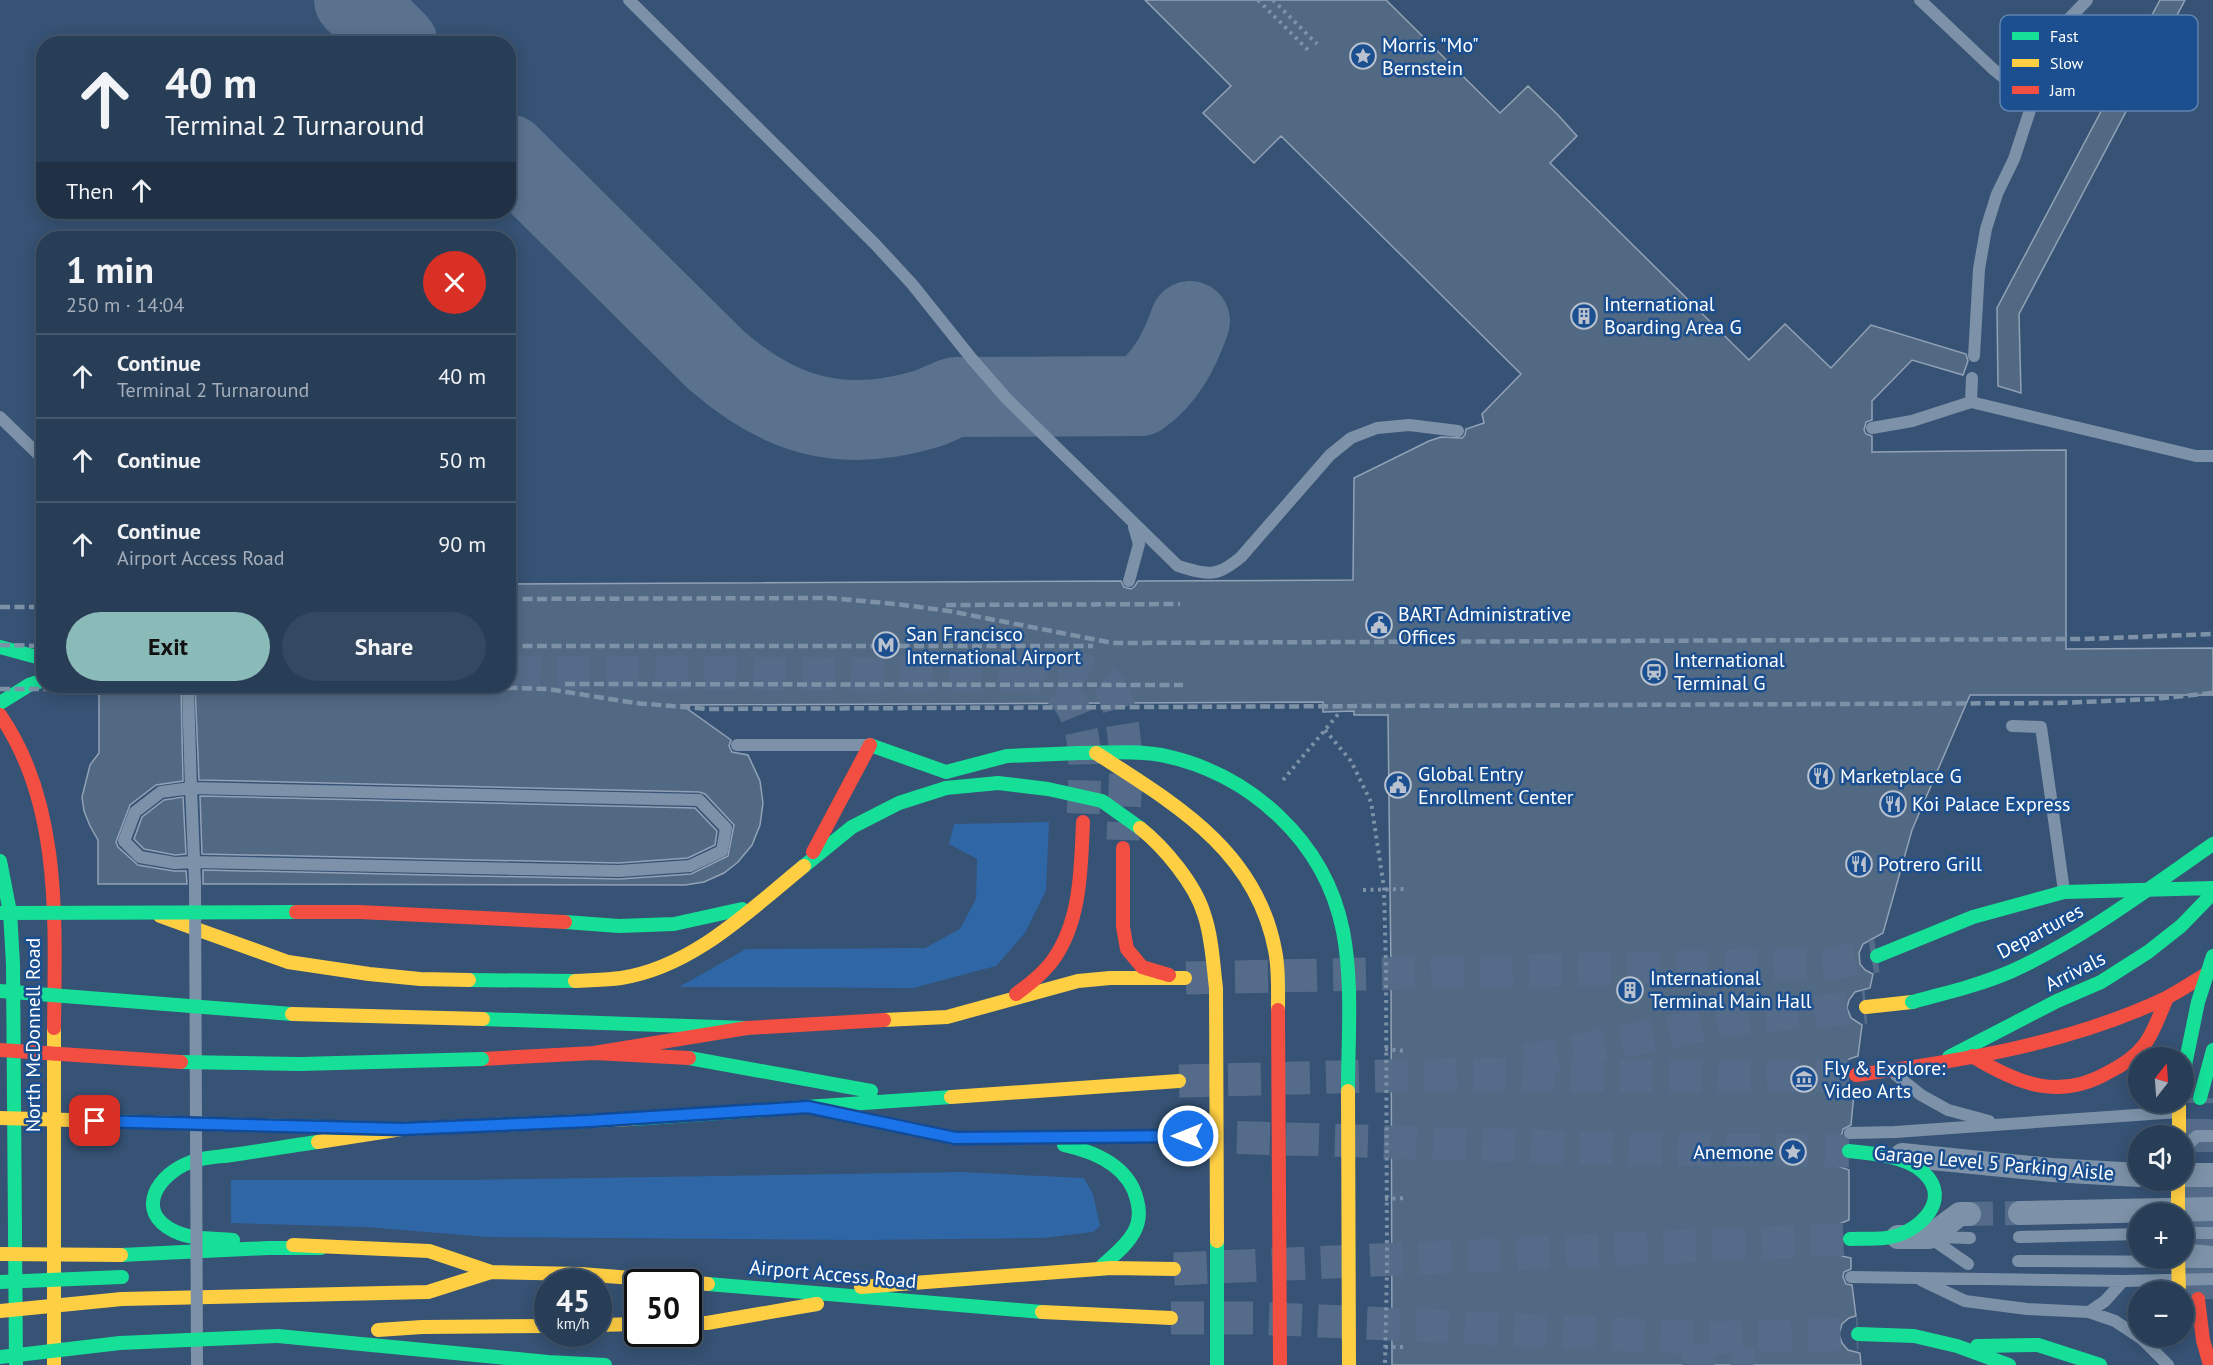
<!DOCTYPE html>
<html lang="en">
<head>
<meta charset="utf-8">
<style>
	body { margin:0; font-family:"PT Sans",sans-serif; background:#344961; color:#f1f3f6; height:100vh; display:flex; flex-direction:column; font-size:22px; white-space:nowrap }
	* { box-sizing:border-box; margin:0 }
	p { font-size:20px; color:#a5aeba }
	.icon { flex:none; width:33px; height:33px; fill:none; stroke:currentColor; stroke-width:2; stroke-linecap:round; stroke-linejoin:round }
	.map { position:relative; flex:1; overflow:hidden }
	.details { position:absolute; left:36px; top:231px; width:480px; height:462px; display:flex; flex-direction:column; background:#283e57; border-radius:24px; box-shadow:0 3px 15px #0003,0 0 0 2px #44576d }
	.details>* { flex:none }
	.banner { position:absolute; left:36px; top:36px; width:480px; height:183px; border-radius:24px; box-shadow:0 3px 15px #0003,0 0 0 2px #44576d; background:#283e57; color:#f1f3f6; overflow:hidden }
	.needle { width:39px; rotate:17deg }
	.controls { position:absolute; left:2128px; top:1047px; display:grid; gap:12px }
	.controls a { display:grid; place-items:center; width:66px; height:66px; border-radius:50%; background:#283e57; box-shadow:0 3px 15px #0003,0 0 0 2px #44576d; font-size:30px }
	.speed { position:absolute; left:534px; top:1269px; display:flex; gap:12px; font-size:30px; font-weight:700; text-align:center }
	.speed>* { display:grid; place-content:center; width:78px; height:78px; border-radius:50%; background:#283e57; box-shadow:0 3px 15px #0003,0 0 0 2px #44576d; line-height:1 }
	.speed small { font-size:15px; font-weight:400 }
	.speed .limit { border:3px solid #111; border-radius:9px; background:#fff; color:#111 }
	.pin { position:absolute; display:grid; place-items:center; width:51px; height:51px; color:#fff; margin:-26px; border-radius:12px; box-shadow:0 3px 9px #0006 }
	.me { position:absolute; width:66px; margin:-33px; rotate:270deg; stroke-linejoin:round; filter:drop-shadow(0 0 4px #0008) }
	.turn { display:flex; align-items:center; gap:21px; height:126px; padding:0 30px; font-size:27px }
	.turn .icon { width:78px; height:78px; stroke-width:2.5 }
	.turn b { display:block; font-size:42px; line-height:51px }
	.then { display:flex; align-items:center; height:57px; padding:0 30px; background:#0003; gap:12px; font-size:22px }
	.round { display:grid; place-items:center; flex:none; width:63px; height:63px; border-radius:32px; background:#344961 }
	.headline { display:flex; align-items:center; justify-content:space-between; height:102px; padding:0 30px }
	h1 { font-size:36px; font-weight:700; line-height:45px }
	.action { display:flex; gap:12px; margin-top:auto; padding:12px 30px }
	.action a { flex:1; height:69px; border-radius:36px; background:#8bbbb9; color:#111; font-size:24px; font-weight:700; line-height:69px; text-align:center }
	.action a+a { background:#344961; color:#f1f3f6 }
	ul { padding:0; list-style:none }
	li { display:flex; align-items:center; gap:18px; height:84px; padding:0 30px; border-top:2px solid #44576d }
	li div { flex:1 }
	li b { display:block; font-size:22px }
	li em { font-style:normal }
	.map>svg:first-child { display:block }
</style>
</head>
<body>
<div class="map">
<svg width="2213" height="1365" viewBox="0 0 2213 1365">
	<rect width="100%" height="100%" fill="#365274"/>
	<path fill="#2f66a5" d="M 1049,822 L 1046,891 L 1025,933 L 996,966 L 913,988 L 679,987 L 746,949 L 925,948 L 960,929 L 976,899 L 977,859 L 949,844 L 954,824 Z
		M 962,1172 L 1084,1178 L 1093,1194 L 1100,1226 L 1093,1232 L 1043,1238 L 863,1240 L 487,1237 L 365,1227 L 231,1223 L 231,1180 L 462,1180 Z"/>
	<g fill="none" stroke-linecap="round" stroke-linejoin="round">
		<path stroke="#5a728e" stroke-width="80" d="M 354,0 L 398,44
			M 508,154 L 716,360 C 780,416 842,434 926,409 C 936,406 946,400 956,397 L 1140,396 C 1166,378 1180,350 1190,321"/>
	</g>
	<path fill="#526984" stroke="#92a2b6" stroke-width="1.5" d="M 1145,0 L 1386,0 L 1500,113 L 1528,86 L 1558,115 L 1577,136 L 1550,163 L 1749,360 L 1785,324 L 1831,368 L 1871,325 L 1966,354 L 1968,361 L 1963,375 L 1912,360 L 1872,401 L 1872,420 L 1866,422 L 1864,430 L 1866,434 L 1872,436 L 1872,452 L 2066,450 L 2066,649 L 2213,648 L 2213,695 L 1970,695 L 1912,830 L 1883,933 L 1863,944 L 1859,953 L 1860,964 L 1865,970 L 1873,974 L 1870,988 L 1855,992 L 1849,1000 L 1847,1008 L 1851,1018 L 1862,1025 L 1858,1056 L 1844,1061 L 1839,1068 L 1837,1077 L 1842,1087 L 1854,1093 L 1851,1125 L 1843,1129 L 1842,1134 L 1833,1141 L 1830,1150 L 1832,1158 L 1838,1166 L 1849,1170 L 1849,1220 L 1839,1224 L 1834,1230 L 1831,1239 L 1835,1250 L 1842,1256 L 1851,1258 L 1851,1269 L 1844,1272 L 1843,1277 L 1846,1284 L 1852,1285 L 1856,1316 L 1849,1318 L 1842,1324 L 1839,1334 L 1842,1343 L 1848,1350 L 1860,1353 L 1861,1365 L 1392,1365 L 1391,973 L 1388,715 L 1354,715 L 1354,711 L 1323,712 L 1323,702 L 682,705 L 731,740 L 729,746 L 732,752 L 748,755 L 760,781 L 763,803 L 760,825 L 752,845 L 738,862 L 724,873 L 704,882 L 685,885 L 203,884 L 203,870 L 619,879 L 691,874 L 728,856 L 734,825 L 705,794 L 699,792 L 199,780 L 195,686 L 508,686 L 508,584 L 1121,581 L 1124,587 L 1131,589 L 1135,586 L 1138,581 L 1353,580 L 1354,478 L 1429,441 L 1441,437 L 1462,438 L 1465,435 L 1466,429 L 1484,423 L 1482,414 L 1521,374 L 1281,136 L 1254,163 L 1203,113 L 1231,86 Z
		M 2160,0 L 2185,0 L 2019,314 L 2021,393 L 1998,386 L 1997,308 Z
		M 99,686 L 181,686 L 183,781 L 156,785 L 130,805 L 116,842 L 118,847 L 138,865 L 174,871 L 186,871 L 187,884 L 98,884 L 98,840 L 90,826 L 84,811 L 82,797 L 90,765 L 99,753 Z
		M 200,796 L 695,808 L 717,831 L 715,845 L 688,858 L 619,863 L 202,854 Z
		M 183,797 L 186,854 L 175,855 L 144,849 L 134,839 L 142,817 L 164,800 Z"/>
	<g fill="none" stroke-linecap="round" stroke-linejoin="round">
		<path stroke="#546c89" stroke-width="24" stroke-dasharray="24 12" stroke-linecap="butt" d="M 1969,1214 L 2020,1213"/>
		<path stroke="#546c89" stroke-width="33" stroke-dasharray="33 16" stroke-linecap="butt" d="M 508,672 L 1010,675
			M 1188,1136 L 1629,1149 L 1849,1151
			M 1174,1269 L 1850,1239"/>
		<path stroke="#546c89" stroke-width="33" stroke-dasharray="33 16" stroke-linecap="butt" d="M 1010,675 C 1030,670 1049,663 1069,665 C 1075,666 1081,669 1086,671 C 1094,675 1104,679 1109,686 C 1133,720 1124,799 1123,840
			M 1012,675 C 1020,676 1029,676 1036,678 C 1097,699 1084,771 1083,822
			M 1186,978 L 1828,964 L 1877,956
			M 1525,1061 L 1738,1018 L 1866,1007
			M 1179,1081 L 1462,1074 L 1741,1077 L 1856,1075
			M 2198,1299 L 2200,1098
			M 1171,1318 L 1255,1318 L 1700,1338 L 1858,1334
			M 1682,1358 L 1720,1360 L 1753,1365"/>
		<path stroke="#7d92a8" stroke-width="4" stroke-dasharray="3 4.5" stroke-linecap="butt" d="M 1258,0 L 1310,52
			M 1273,0 L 1317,44
			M 1325,730 L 1351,761 L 1371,802 L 1384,888 L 1386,969 L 1387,1267 L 1385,1365
			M 1283,780 L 1340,712
			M 1363,890 L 1404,889
			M 1385,1049 L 1405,1051
			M 1385,1199 L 1406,1198
			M 1385,1347 L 1405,1347"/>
		<path stroke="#7d92a8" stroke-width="12" d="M 629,0 L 875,244 L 912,284 L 972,359 L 1007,399 L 1178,566 C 1209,575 1216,578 1241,557 L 1330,455 L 1351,438 L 1377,428 L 1409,425 L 1458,431
			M 1920,0 L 1993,69 L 2033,101
			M 1974,356 L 1979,269 L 1986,229 L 1997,194 L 2014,159 L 2033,101 L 2065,23 L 2087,0
			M 1971,402 L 1972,378
			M 0,417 L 44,460
			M 1872,428 L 1912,421 L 1971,402 L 2196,456 L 2213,456
			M 1129,581 L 1139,544 L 1134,527
			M 2012,726 L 2041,727 L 2064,891
			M 737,745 L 866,745
			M 175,863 L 194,862 L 619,871 L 690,866 L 722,851 L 726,828 L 699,800 L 191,788 L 188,689
			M 1896,1075 L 1921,1095 L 1948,1110 L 1989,1121
			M 1850,1133 L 1895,1132 L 2179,1112
			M 2184,1233 L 2213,1233
			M 1929,1237 L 1968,1264
			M 1933,1237 L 1970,1238
			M 2019,1237 L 2139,1234
			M 2018,1261 L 2213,1262
			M 1851,1277 L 2123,1281 L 2213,1279
			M 1921,1280 L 1965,1301 L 2027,1309 L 2089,1312 L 2115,1321 L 2142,1339 L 2168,1365
			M 2089,1312 L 2105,1301 L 2123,1281"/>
		<path stroke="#7d92a8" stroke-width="24" d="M 1902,1155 L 2052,1170 L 2139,1175
			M 2184,1175 L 2213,1175
			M 2020,1213 L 2213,1209
			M 1898,1237 L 1929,1237 L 1960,1214 L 1969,1214"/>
		<path stroke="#16e098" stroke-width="14" d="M 0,647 L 44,659
			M 0,703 L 29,685 L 44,680
			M 870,745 L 946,772 L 1007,756 L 1079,753
			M 0,861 L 10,912 L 13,964 L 16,1365
			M 1877,956 L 1973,917 L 2064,892 L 2213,888
			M 469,980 L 575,981
			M 483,1019 L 747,1028
			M 1949,1057 L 2057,1001 L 2101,982 L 2148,952 L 2181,926 L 2213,893
			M 689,1058 L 871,1091
			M 2200,1098 L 2213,1050
			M 632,1119 L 951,1097
			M 1064,1145 C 1096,1152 1129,1166 1137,1200 C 1140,1211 1139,1223 1134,1232 C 1126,1247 1111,1257 1099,1269
			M 1849,1151 C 1870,1153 1907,1156 1923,1172 C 1953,1199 1920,1231 1891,1237 C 1878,1240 1864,1238 1850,1239
			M 233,1240 C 214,1238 192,1240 174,1231 C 133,1211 159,1173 191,1162 C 203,1157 218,1157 232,1155 C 260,1151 289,1146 318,1142
			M 121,1255 L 268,1248 L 321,1248
			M 708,1284 L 1042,1312
			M 1858,1334 L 1914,1336 L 1957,1346 L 2009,1365
			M 278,1336 L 548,1362 L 605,1365
			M 1977,1346 L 2038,1345 L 2100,1365"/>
		<path stroke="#ffcf43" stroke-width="14" d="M 160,916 L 288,962 L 369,974 L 420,979 L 469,980
			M 1866,1007 L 1912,1002
			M 884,1020 L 947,1017 L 1078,981 L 1110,978 L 1185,978
			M 54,1028 L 54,1365
			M 951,1097 L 1179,1081
			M 318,1142 L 402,1129 L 632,1119
			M 293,1245 L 429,1251 L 491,1272 L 581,1274 L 708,1284
			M 861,1287 L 1111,1268 L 1174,1269
			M 122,1299 L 428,1292 L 491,1272
			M 1042,1312 L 1171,1318
			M 688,1323 L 707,1323 L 817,1304
			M 598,1325 L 638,1324
			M 378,1330 L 422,1327 L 548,1326"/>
		<path stroke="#f24e42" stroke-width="14" d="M 0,715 C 62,804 55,924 54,1028
			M 1123,848 L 1123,927 L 1127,949 L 1142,967 L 1169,975
			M 1016,994 C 1030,984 1043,974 1053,960 C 1081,921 1081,868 1083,822
			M 594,1053 L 747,1028 L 884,1020
			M 1972,1056 C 2018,1084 2059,1101 2109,1072 C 2123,1065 2136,1056 2145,1044 C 2155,1030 2160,1013 2167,998
			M 482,1059 L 594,1053 L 689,1058
			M 1856,1075 C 1961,1061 2069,1044 2166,998 C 2182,990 2197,979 2213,970
			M 824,1110 L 955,1138 L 1188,1136
			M 2198,1299 L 2203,1340 L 2210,1365"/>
		<path stroke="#7e92a7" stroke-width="4.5" stroke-dasharray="10 4.5" stroke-linecap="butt" d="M 508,599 L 829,598 L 896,604 L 949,611 L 1113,643 L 2083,639 L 2213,634
			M 946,605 L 1180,604
			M 0,607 L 44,607
			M 0,645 L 44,646
			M 508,646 L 1093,646
			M 565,684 L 1183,685
			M 0,689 L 517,688 L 548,689 L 635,703 L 709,709 L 2058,703 L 2154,699 L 2213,693"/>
		<path stroke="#7d92a8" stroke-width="12" d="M 175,863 L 140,857 L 124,841 L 135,812 L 161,792 L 191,788 L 195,883 L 197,1365
			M 2184,1148 L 2197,1136 L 2213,1136
			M 2184,1244 L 2191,1250 L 2213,1252"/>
		<path stroke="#16e098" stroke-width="14" d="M 1079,753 C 1106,753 1134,750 1161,755 C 1250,773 1325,841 1343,931 C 1353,983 1348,1038 1348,1091
			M 804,866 L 852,827 L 899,803 L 946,788 L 998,783 L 1048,789 L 1102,801 L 1140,828
			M 0,913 L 296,912
			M 565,922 L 619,926 L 674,924 L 742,909
			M 0,991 L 292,1014
			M 1912,1002 C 1946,993 1980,985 2012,971 C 2084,938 2148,889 2213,844
			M 181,1062 L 301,1064 L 482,1059
			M 2184,1070 L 2198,1002 L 2213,956
			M 287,1126 L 402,1129
			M 1217,1241 L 1217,1365
			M 0,1282 L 122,1277
			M 0,1357 L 120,1343 L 278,1336"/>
		<path stroke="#ffcf43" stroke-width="14" d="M 1096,753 C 1175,804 1256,850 1275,950 C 1279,969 1278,990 1278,1010
			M 1140,828 C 1164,847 1195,884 1204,914 C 1212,937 1213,964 1216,988 L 1217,1241
			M 575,981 C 590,980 606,980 621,978 C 693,967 750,910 804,866
			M 292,1014 L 483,1019
			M 1348,1091 L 1349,1365
			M 2179,1102 L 2179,1136
			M 0,1118 L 287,1126
			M 2178,1180 L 2178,1214
			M 0,1254 L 121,1255
			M 2178,1258 L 2179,1292
			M 0,1311 L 122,1299"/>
		<path stroke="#f24e42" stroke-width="14" d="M 813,852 L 870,745
			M 296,912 L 359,912 L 565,922
			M 1278,1010 L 1280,1365
			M 0,1050 L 181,1062"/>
	</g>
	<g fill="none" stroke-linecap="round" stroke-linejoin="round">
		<g stroke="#114b97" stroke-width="15">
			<path id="route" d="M 95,1121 L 402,1129 L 589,1121 L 808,1107 L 955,1138 L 1188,1136"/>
		</g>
		<use href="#route" stroke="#1a73e8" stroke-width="10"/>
	</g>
	<defs>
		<g id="sight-ring" transform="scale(1.35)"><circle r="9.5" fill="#1b4f8f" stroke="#b9c2ce" stroke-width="1.5"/><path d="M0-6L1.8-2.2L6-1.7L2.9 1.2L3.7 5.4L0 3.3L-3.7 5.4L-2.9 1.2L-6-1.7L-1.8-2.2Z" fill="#b9c2ce"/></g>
		<g id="building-ring" transform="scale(1.35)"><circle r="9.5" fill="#1b4f8f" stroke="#b9c2ce" stroke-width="1.5"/><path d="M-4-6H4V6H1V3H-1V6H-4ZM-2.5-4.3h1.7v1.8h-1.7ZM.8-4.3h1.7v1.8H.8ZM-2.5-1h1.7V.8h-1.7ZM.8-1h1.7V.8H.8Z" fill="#b9c2ce"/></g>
		<g id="civic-ring" transform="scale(1.35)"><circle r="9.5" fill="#1b4f8f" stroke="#b9c2ce" stroke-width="1.5"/><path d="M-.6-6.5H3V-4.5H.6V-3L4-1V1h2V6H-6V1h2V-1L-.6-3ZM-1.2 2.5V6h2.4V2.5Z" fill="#b9c2ce"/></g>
		<g id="metro-ring" transform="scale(1.35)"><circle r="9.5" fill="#1b4f8f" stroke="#b9c2ce" stroke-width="1.5"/><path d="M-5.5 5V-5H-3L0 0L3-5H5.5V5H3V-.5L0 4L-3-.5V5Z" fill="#b9c2ce"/></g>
		<g id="station-ring" transform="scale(1.35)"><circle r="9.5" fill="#1b4f8f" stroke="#b9c2ce" stroke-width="1.5"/><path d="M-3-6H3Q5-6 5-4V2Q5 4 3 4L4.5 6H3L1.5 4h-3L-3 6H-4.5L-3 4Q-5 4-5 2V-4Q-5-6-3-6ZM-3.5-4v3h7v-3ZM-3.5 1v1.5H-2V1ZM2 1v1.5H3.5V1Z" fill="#b9c2ce"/></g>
		<g id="restaurant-ring" transform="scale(1.35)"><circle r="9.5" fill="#1b4f8f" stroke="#b9c2ce" stroke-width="1.5"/><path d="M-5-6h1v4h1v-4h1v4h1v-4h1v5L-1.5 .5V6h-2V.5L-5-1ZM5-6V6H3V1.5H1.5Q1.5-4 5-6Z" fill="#b9c2ce"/></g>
		<g id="museum-ring" transform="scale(1.35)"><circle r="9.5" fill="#1b4f8f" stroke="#b9c2ce" stroke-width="1.5"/><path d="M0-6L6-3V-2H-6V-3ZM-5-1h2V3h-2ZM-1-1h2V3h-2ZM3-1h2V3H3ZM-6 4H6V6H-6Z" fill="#b9c2ce"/></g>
	</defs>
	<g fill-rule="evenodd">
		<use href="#sight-ring" x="1363" y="56"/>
		<use href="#building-ring" x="1584" y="316"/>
		<use href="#civic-ring" x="1379" y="625"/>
		<use href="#metro-ring" x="886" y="645"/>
		<use href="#station-ring" x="1654" y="672"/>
		<use href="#restaurant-ring" x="1821" y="776"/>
		<use href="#civic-ring" x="1398" y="785"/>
		<use href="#restaurant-ring" x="1893" y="804"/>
		<use href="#restaurant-ring" x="1859" y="864"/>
		<use href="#building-ring" x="1630" y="990"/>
		<use href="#museum-ring" x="1804" y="1079"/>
		<use href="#sight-ring" x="1793" y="1152"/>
	</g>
	<g text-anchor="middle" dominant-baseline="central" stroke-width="5" stroke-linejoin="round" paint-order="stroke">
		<g font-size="20" fill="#fff" stroke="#1b4f8f" text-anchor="start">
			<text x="1382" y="45">Morris "Mo"<tspan x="1382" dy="23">Bernstein</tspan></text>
			<text x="1604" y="304">International<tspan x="1604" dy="23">Boarding Area G</tspan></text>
			<text x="1398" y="614">BART Administrative<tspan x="1398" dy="23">Offices</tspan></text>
			<text x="906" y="634">San Francisco<tspan x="906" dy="23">International Airport</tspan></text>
			<text x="1674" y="660">International<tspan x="1674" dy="23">Terminal G</tspan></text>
			<text x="1418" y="774">Global Entry<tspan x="1418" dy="23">Enrollment Center</tspan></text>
			<text x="1840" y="776">Marketplace G</text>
			<text x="1912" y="804">Koi Palace Express</text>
			<text x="1878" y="864">Potrero Grill</text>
			<text x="1650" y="978">International<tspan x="1650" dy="23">Terminal Main Hall</tspan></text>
			<text x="1824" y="1068">Fly &amp; Explore:<tspan x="1824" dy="23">Video Arts</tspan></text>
			<text x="1774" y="1152" text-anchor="end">Anemone</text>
		</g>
		<g font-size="20" fill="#fff" stroke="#1b4f8f">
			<text transform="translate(2040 931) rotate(-28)">Departures</text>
			<text transform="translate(2075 971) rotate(-27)">Arrivals</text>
			<text transform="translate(33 1035) rotate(-90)">North McDonnell Road</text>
			<text transform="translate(1994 1163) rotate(5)">Garage Level 5 Parking Aisle</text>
			<text transform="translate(833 1274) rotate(5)">Airport Access Road</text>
		</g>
	</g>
	<rect x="2000" y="15" width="198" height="96" rx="9" fill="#1b4f8f" stroke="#5f84b1" stroke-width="1.5"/>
	<rect x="2012" y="32" width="27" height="8" fill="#16e098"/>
	<rect x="2012" y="59" width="27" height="8" fill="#ffcf43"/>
	<rect x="2012" y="86" width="27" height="8" fill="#f24e42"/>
	<g font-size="16" fill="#fff">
		<text x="2050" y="42">Fast</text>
		<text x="2050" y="69">Slow</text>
		<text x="2050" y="96">Jam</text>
	</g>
</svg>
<div class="controls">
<a><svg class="needle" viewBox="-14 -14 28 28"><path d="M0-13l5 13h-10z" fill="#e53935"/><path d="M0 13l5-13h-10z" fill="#a5aeba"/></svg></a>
<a><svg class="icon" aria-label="sound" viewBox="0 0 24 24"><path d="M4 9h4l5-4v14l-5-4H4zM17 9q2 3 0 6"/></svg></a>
<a>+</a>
<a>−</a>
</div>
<div class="speed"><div>45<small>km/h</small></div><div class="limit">50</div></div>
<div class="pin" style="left:95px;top:1121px;background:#d93025"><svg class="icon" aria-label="arrive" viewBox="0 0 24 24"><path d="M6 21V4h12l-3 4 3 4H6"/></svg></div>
<svg class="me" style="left:1188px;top:1136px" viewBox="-20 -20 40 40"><circle r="17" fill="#1a73e8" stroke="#fff" stroke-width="3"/><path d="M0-11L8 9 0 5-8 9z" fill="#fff"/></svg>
<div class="banner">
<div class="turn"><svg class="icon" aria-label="ahead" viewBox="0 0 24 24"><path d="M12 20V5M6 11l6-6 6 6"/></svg><div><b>40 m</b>Terminal 2 Turnaround</div></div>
<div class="then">Then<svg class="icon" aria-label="ahead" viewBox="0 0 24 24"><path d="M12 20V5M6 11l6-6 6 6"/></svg></div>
</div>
<section class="details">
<div class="headline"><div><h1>1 min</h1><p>250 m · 14:04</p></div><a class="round" style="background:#d93025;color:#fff"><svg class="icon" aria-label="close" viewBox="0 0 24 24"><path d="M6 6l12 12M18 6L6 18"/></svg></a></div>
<ul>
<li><svg class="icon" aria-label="ahead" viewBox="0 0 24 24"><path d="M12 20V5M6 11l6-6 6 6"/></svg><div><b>Continue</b><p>Terminal 2 Turnaround</p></div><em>40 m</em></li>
<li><svg class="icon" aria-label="ahead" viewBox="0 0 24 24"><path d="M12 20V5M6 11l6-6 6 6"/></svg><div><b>Continue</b></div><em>50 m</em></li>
<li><svg class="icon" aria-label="ahead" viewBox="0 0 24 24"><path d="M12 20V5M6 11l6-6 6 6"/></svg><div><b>Continue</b><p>Airport Access Road</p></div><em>90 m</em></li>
</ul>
<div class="action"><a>Exit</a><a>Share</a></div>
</section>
</div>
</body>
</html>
